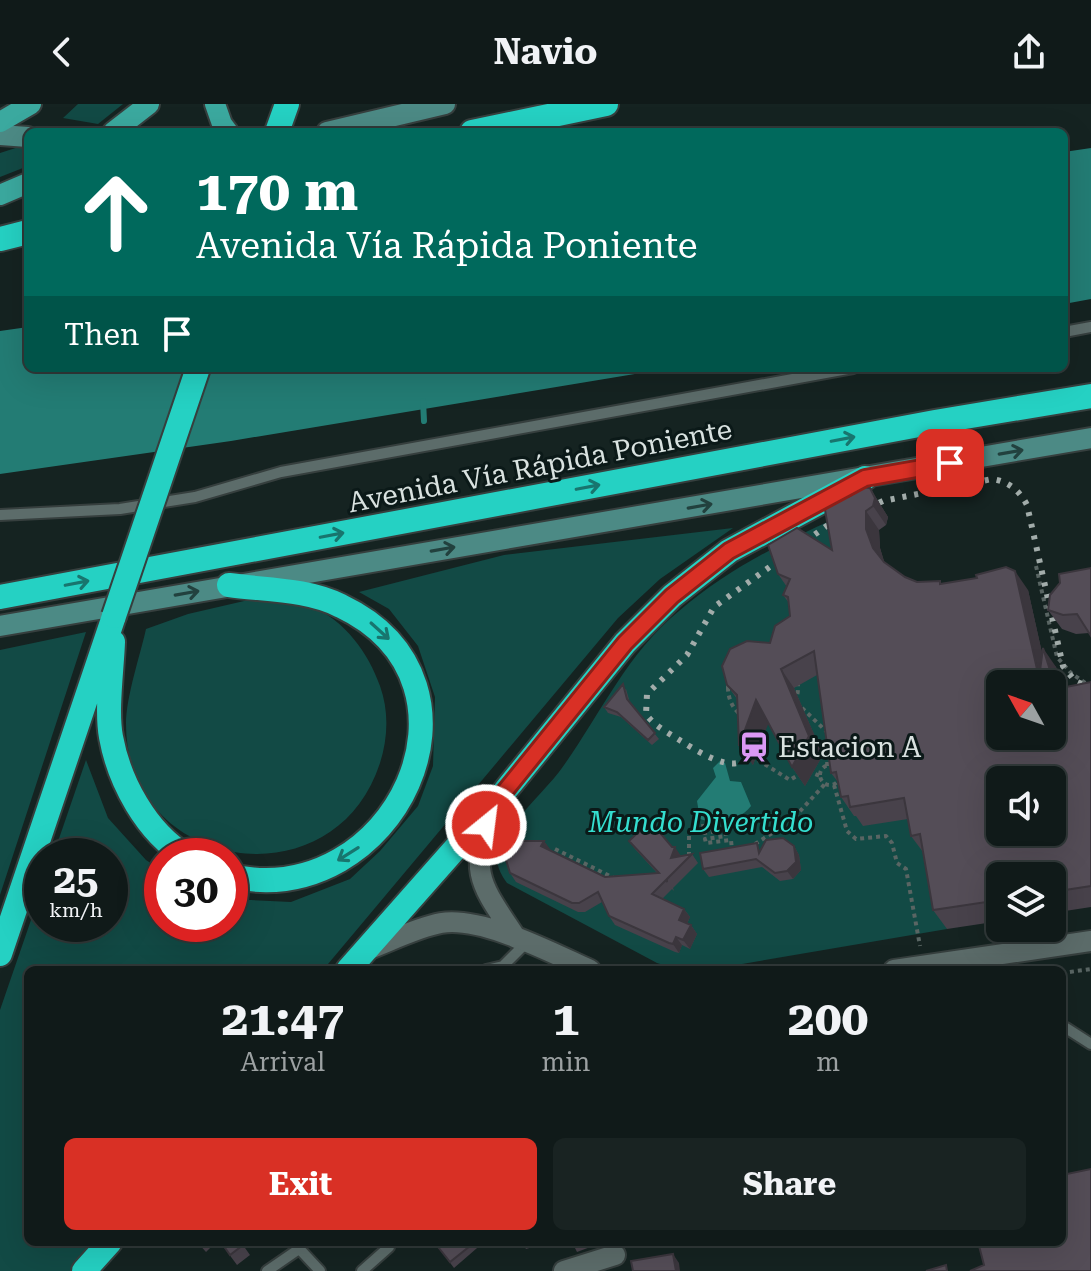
<!DOCTYPE html>
<html lang="en">
<head>
<meta charset="utf-8">
<style>
	body { margin:0; font-family:"Roboto Serif",serif; background:#192322; color:#f1f3f6; height:100vh; display:flex; flex-direction:column; font-size:30px; white-space:nowrap }
	* { box-sizing:border-box; margin:0 }
	p { font-size:26px; color:#9ca1a2 }
	.icon { flex:none; width:44px; height:44px; fill:none; stroke:currentColor; stroke-width:2; stroke-linecap:round; stroke-linejoin:round }
	.map { position:relative; flex:1; overflow:hidden }
	.panel { position:absolute; left:24px; top:862px; width:1042px; height:280px; display:flex; flex-direction:column; background:#101a19; border-radius:12px; box-shadow:0 8px 32px #0002,0 0 0 2px #303838 }
	.panel>* { flex:none }
	.banner { position:absolute; left:24px; top:24px; width:1044px; height:244px; border-radius:12px; box-shadow:0 8px 32px #0002,0 0 0 2px #303838; background:#00695c; color:#fff; overflow:hidden }
	.needle { width:52px; rotate:310deg }
	.fabs { position:absolute; left:986px; top:566px; display:grid; gap:16px }
	.fabs a { display:grid; place-items:center; width:80px; height:80px; border-radius:12px; background:#101a19; box-shadow:0 8px 32px #0002,0 0 0 2px #303838; font-size:40px }
	.speed { position:absolute; left:24px; top:734px; display:flex; gap:16px; font-size:40px; font-weight:700; text-align:center }
	.speed>* { display:grid; place-content:center; width:104px; height:104px; border-radius:50%; background:#101a19; box-shadow:0 8px 32px #0002,0 0 0 2px #303838; line-height:1 }
	.speed small { font-size:20px; font-weight:400 }
	.speed .limit { border:12px solid #d22; background:#fff; color:#111 }
	.pin { position:absolute; display:grid; place-items:center; width:68px; height:68px; color:#fff; margin:-34px; border-radius:16px; box-shadow:0 4px 12px #0006 }
	.me { position:absolute; width:88px; margin:-44px; rotate:29deg; stroke-linejoin:round; filter:drop-shadow(0 0 6px #0008) }
	.turn { display:flex; align-items:center; gap:28px; height:168px; padding:0 40px; font-size:36px }
	.turn .icon { width:104px; height:104px; stroke-width:2.5 }
	.turn b { display:block; font-size:56px; line-height:68px }
	.then { display:flex; align-items:center; height:76px; padding:0 40px; background:#0003; gap:16px; font-size:30px }
	.eta { display:flex; justify-content:space-evenly; align-items:center; height:136px; text-align:center }
	.eta b { font-size:48px; font-weight:700; line-height:56px }
	.cta { display:flex; gap:16px; margin-top:auto; padding:16px 40px }
	.cta a { flex:1; height:92px; border-radius:12px; background:#d93025; color:#fff; font-size:32px; font-weight:700; line-height:92px; text-align:center }
	.cta a+a { background:#192322; color:#f1f3f6 }
	header { display:flex; justify-content:space-between; align-items:center; height:104px; padding:0 40px; background:#101a19; font-size:36px; font-weight:700 }
	.map>svg:first-child { display:block }
</style>
</head>
<body>
<header><svg class="icon" aria-label="back" viewBox="0 0 24 24"><path d="M15 5l-7 7 7 7"/></svg>Navio<svg class="icon" aria-label="share" viewBox="0 0 24 24"><path d="M12 15V3M7 8l5-5 5 5M5 13v7h14v-7"/></svg></header>
<div class="map">
<svg width="1091" height="1167" viewBox="0 0 1091 1167">
	<rect width="100%" height="100%" fill="#152321"/>
	<path fill="#124a45" d="M 78,0 L 123,0 L 98,20 L 63,14 Z
		M 28,40 L 28,62 L 0,73 L 0,49 Z
		M 836,414 L 933,749 L 947,825 L 707,866 L 680,866 L 657,859 L 507,779 C 500,769 494,758 499,745 C 509,719 541,691 559,668 C 599,614 625,551 679,507 C 727,466 779,440 836,414 Z
		M 733,424 L 660,475 L 618,514 L 323,866 L 28,866 L 28,1138 L 95,1138 L 71,1167 L 0,1167 L 0,906 L 42,784 L 42,820 L 110,820 L 110,752 L 53,752 L 86,656 L 108,714 L 146,756 L 162,767 L 162,820 L 230,820 L 230,795 L 291,798 L 350,775 L 380,747 L 418,702 L 433,662 L 435,593 L 418,542 L 389,505 L 359,488 L 504,451 Z
		M 270,491 C 283,494 298,496 311,502 C 345,517 368,548 380,582 C 389,607 388,634 380,659 C 334,801 126,768 126,620 C 126,593 140,552 146,525 L 188,510 Z
		M 86,528 L 0,791 L 0,546 Z"/>
	<path fill="#237c74" d="M 1091,44 L 1091,195 L 1064,200 L 1064,48 Z
		M 28,223 L 28,264 L 671,264 L 231,337 L 0,370 L 0,227 Z
		M 720,657 L 725,659 L 730,677 L 741,678 L 751,702 C 741,716 716,721 700,715 L 697,697 L 716,673 L 713,664 Z"/>
	<g fill="none" stroke-linecap="round" stroke-linejoin="round">
		<path stroke="#237c74" stroke-width="6" d="M 423,297 L 424,317"/>
		<g stroke="#363f3e" stroke-width="14">
			<path id="lane" d="M 1064,228 L 1091,223
				M 0,411 L 120,405 L 195,393 L 281,368 L 853,264
				M 486,866 L 503,862 L 527,838
				M 1062,925 L 1066,924 L 1091,940
				M 293,1138 L 320,1167
				M 267,1167 L 299,1145
				M 362,1167 L 389,1143"/>
		</g>
		<g stroke="#363f3e" stroke-width="24">
			<path id="street" d="M 491,706 C 469,771 480,779 516,834
				M 364,847 C 389,838 415,824 441,819 C 482,812 552,849 590,866
				M 894,866 L 1091,837
				M 564,1167 L 615,1151"/>
		</g>
		<g stroke="#363f3e" stroke-width="24">
			<path id="secondary" d="M 327,28 L 445,0
				M 0,31 L 28,33
				M 0,522 L 1091,334"/>
		</g>
		<g stroke="#363f3e" stroke-width="24">
			<path id="primary" d="M 215,0 L 222,20 L 228,28
				M 0,18 L 31,0
				M 113,28 L 149,0
				M 0,91 L 28,79"/>
		</g>
		<g stroke="#363f3e" stroke-width="28">
			<path id="highway" d="M 277,28 L 287,0
				M 472,28 L 606,0
				M 0,135 L 28,128
				M 229,481 C 265,486 308,485 341,502 C 503,579 394,809 230,772
				M 0,493 L 935,318 L 1091,292
				M 113,538 C 112,565 106,607 111,633 C 119,677 146,728 186,752
				M 0,850 L 114,512
				M 348,866 L 492,703 L 625,539 L 672,492 L 729,447 L 865,374
				M 84,1167 L 110,1138"/>
		</g>
		<path stroke="#596563" stroke-width="4" stroke-dasharray="4 4" stroke-linecap="butt" d="M 1036,462 L 1057,553 L 1071,569 L 1091,583
			M728 584a35 35 0 1 1 70 0a35 35 0 1 1-70 0Z
			M 802,604 L 827,628
			M 758,656 L 790,676 L 800,670
			M820 671a10 10 0 1 1 20 0a10 10 0 1 1-20 0Z
			M 827,662 L 828,644
			M 808,667 L 820,672
			M 834,681 L 847,727 L 856,735 L 886,732 L 892,739 L 897,759 L 906,765 L 920,842
			M 703,720 L 704,729 L 725,726 L 726,732 L 705,735 L 706,739 L 731,736 L 732,746
			M 755,740 L 791,717 L 825,680
			M 555,745 L 614,774
			M 689,752 L 689,729
			M 1062,869 L 1091,865"/>
		<use href="#lane" stroke="#5c6c6a" stroke-width="10"/>
		<use href="#street" stroke="#5c6c6a" stroke-width="20"/>
		<use href="#secondary" stroke="#4c8a85" stroke-width="20"/>
		<use href="#primary" stroke="#3ba99f" stroke-width="20"/>
		<use href="#highway" stroke="#25d1c3" stroke-width="24"/>
		<path stroke="#a2acaa" stroke-width="6" stroke-dasharray="4 8" stroke-linecap="butt" d="M 755,632 C 750,682 704,651 681,637 C 669,629 654,622 646,610 L 647,590 L 687,551 L 714,503 L 828,421 L 883,397 L 992,375 C 1008,377 1020,387 1027,401 L 1063,562 L 1075,577 L 1091,584"/>
		<g stroke="#363f3e" stroke-width="28" stroke-linecap="butt">
			<path id="highway-bridge" d="M 114,512 L 198,264"/>
		</g>
		<use href="#highway-bridge" stroke="#25d1c3" stroke-width="24"/>
	</g>
	<path fill="#48424b" d="M 870,384 L 888,413 L 886,421 L 879,426 L 880,444 L 884,458 L 905,473 L 917,478 L 940,477 L 941,480 L 1028,486 L 1042,549 L 1056,563 L 1063,583 L 1091,578 L 1091,803 L 1052,809 L 1052,772 L 1000,772 L 1000,817 L 947,825 L 933,806 L 923,748 L 911,732 L 908,715 L 863,722 L 856,712 L 854,712 L 841,693 L 838,678 L 831,669 L 817,571 L 794,584 L 823,651 L 805,682 L 792,663 L 768,618 L 753,661 L 739,642 L 737,595 L 727,581 L 770,539 L 790,512 L 789,499 L 783,491 L 787,483 L 778,470 L 832,446 L 850,392 Z
		M 1091,464 L 1089,529 L 1076,530 L 1062,525 L 1048,506 Z
		M 626,585 L 630,599 L 659,635 L 652,641 L 621,613 L 608,609 L 604,603 Z
		M 544,737 L 550,746 L 605,773 L 657,769 L 635,745 L 629,737 L 672,743 L 681,752 L 692,750 L 698,759 L 673,784 L 674,787 L 672,785 L 662,795 L 684,805 L 690,813 L 687,820 L 691,821 L 697,830 L 690,845 L 682,841 L 679,849 L 675,848 L 615,821 L 609,812 L 602,798 L 585,808 L 578,808 L 516,778 L 510,769 Z
		M 794,742 L 799,751 L 801,766 L 793,775 L 780,777 L 762,763 L 709,773 L 703,765 Z
		M 197,1138 L 216,1138 L 206,1148 Z
		M 220,1138 L 243,1141 L 250,1151 L 237,1161 Z
		M 438,1138 L 484,1138 L 454,1164 L 435,1139 Z
		M 522,1138 L 549,1138 L 526,1145 Z
		M 572,1138 L 592,1138 L 593,1142 L 577,1148 Z"/>
	<path fill="#3b363d" d="M 870,384 L 888,413 L 886,421 L 873,402 Z
		M 866,407 L 879,426 L 880,444 L 886,463 L 873,444 L 866,425 Z
		M 1015,467 L 1028,486 L 1049,580 L 1039,574 Z
		M 1043,544 L 1056,563 L 1070,604 L 1056,585 Z
		M 781,565 L 794,584 L 823,651 L 805,682 L 792,663 Z
		M 756,596 L 770,615 L 753,661 L 739,642 Z
		M 544,737 L 550,745 L 547,751 L 541,742 Z
		M 794,742 L 799,751 L 801,766 L 793,775 L 787,767 Z
		M 675,743 L 681,752 L 671,754 Z
		M 684,805 L 690,813 L 685,824 L 679,816 Z
		M 691,821 L 697,830 L 690,845 L 683,836 Z
		M 676,833 L 682,841 L 679,849 L 673,840 Z
		M 673,1150 L 679,1159 L 680,1167 L 676,1167 Z"/>
	<path fill="#544d57" stroke="#3b363d" stroke-width="2" fill-rule="evenodd" d="M 862,383 L 870,384 L 875,394 L 873,402 L 866,407 L 866,425 L 873,444 L 884,458 L 905,473 L 917,478 L 940,477 L 940,480 L 977,474 L 976,471 L 1006,463 L 1015,467 L 1039,574 L 1043,544 L 1056,585 L 1091,578 L 1091,782 L 1052,788 L 1052,772 L 1000,772 L 1000,796 L 933,806 L 920,730 L 911,732 L 904,694 L 850,703 L 848,692 L 841,693 L 836,668 L 831,669 L 814,547 L 781,565 L 809,632 L 792,663 L 756,596 L 739,642 L 737,591 L 727,581 L 722,562 L 730,545 L 747,537 L 770,539 L 775,522 L 790,512 L 788,493 L 783,491 L 790,475 L 778,470 L 768,441 L 797,424 L 832,446 L 824,400 L 850,392 ZM 1000,580 L 1052,580 L 1052,632 L 1000,632 ZM 1000,676 L 1052,676 L 1052,728 L 1000,728 Z
		M 1091,464 L 1091,532 L 1077,510 L 1063,511 L 1048,506 L 1050,491 L 1060,479 L 1059,470 Z
		M 623,580 L 627,595 L 655,629 L 648,636 L 617,608 L 604,603 Z
		M 650,717 L 672,743 L 675,743 L 671,754 L 692,750 L 667,775 L 667,778 L 666,776 L 652,790 L 684,805 L 679,816 L 691,821 L 683,836 L 676,833 L 673,840 L 669,839 L 609,812 L 598,788 L 579,799 L 572,799 L 510,769 L 506,756 L 511,744 L 522,737 L 544,737 L 541,742 L 605,773 L 659,769 L 629,737 Z
		M 783,734 L 794,742 L 796,758 L 787,767 L 775,769 L 756,755 L 703,765 L 700,749 L 757,739 L 759,749 L 766,736 Z
		M 1091,1065 L 1091,1167 L 970,1167 L 984,1161 L 978,1138 L 1062,1138 L 1062,1071 Z
		M 221,1138 L 241,1138 L 243,1141 L 230,1151 Z
		M 438,1138 L 475,1138 L 450,1158 L 435,1139 Z
		M 572,1138 L 586,1138 L 573,1142 Z
		M 673,1150 L 676,1167 L 633,1167 L 631,1157 Z
		M 946,1161 L 947,1167 L 926,1167 Z"/>
	<defs><path id="oneway-shaft" d="M-6 0H5M1.5-3L5.5 0L1.5 3" fill="none" stroke-width="1.6" stroke-linecap="round" stroke-linejoin="round" transform="scale(2)"/></defs>
	<g stroke="#18756e">
		<use href="#oneway-shaft" transform="translate(843 335) rotate(-11)"/>
		<use href="#oneway-shaft" transform="translate(588 383) rotate(-11)"/>
		<use href="#oneway-shaft" transform="translate(332 431) rotate(-11)"/>
		<use href="#oneway-shaft" transform="translate(77 479) rotate(-11)"/>
		<use href="#oneway-shaft" transform="translate(380 527) rotate(42)"/>
		<use href="#oneway-shaft" transform="translate(348 750) rotate(148)"/>
	</g>
	<g stroke="#22413e">
		<use href="#oneway-shaft" transform="translate(1011 348) rotate(-10)"/>
		<use href="#oneway-shaft" transform="translate(700 402) rotate(-10)"/>
		<use href="#oneway-shaft" transform="translate(443 445) rotate(-10)"/>
		<use href="#oneway-shaft" transform="translate(187 489) rotate(-10)"/>
	</g>
	<g fill="none" stroke-linecap="round" stroke-linejoin="round">
		<g stroke="#8d1f18" stroke-width="20">
			<path id="route" d="M 486,721 L 492,703 L 625,539 L 672,492 L 729,447 L 865,374 L 950,359"/>
		</g>
		<use href="#route" stroke="#d93025" stroke-width="14"/>
	</g>
	<defs>
		<g id="station-bare" transform="scale(2.4)"><path d="M-3-6H3Q5-6 5-4V2Q5 4 3 4L4.5 6H3L1.5 4h-3L-3 6H-4.5L-3 4Q-5 4-5 2V-4Q-5-6-3-6ZM-3.5-4v3h7v-3ZM-3.5 1v1.5H-2V1ZM2 1v1.5H3.5V1Z" fill="#db99f5" stroke="#0b1918" stroke-width="2.5" paint-order="stroke"/></g>
	</defs>
	<g fill-rule="evenodd">
		<use href="#station-bare" x="754" y="643"/>
	</g>
	<g text-anchor="middle" dominant-baseline="central" stroke-width="6" stroke-linejoin="round" paint-order="stroke">
		<g font-size="28" fill="#d9e2e0" stroke="#0b1918">
			<text transform="translate(540 362) rotate(-11)">Avenida Vía Rápida Poniente</text>
		</g>
		<g font-size="28" fill="#d9e2e0" stroke="#0b1918" text-anchor="start">
			<text x="778" y="643">Estacion A</text>
		</g>
		<g font-size="28" font-style="italic" fill="#34decf" stroke="#0b1918">
			<text x="701" y="718">Mundo Divertido</text>
		</g>
	</g>
</svg>
<div class="fabs">
<a><svg class="needle" viewBox="-14 -14 28 28"><path d="M0-13l5 13h-10z" fill="#e53935"/><path d="M0 13l5-13h-10z" fill="#9ca1a2"/></svg></a>
<a><svg class="icon" aria-label="sound" viewBox="0 0 24 24"><path d="M4 9h4l5-4v14l-5-4H4zM17 9q2 3 0 6"/></svg></a>
<a><svg class="icon" aria-label="layers" viewBox="0 0 24 24"><path d="M12 4l9 5-9 5-9-5zM3 14l9 5 9-5"/></svg></a>
</div>
<div class="speed"><div>25<small>km/h</small></div><div class="limit">30</div></div>
<div class="pin" style="left:950px;top:359px;background:#d93025"><svg class="icon" aria-label="arrive" viewBox="0 0 24 24"><path d="M6 21V4h12l-3 4 3 4H6"/></svg></div>
<svg class="me" style="left:486px;top:721px" viewBox="-20 -20 40 40"><circle r="17" fill="#d93025" stroke="#fff" stroke-width="3"/><path d="M0-11L8 9 0 5-8 9z" fill="#fff"/></svg>
<div class="banner">
<div class="turn"><svg class="icon" aria-label="ahead" viewBox="0 0 24 24"><path d="M12 20V5M6 11l6-6 6 6"/></svg><div><b>170 m</b>Avenida Vía Rápida Poniente</div></div>
<div class="then">Then<svg class="icon" aria-label="arrive" viewBox="0 0 24 24"><path d="M6 21V4h12l-3 4 3 4H6"/></svg></div>
</div>
<section class="panel">
<div class="eta">
<div><b>21:47</b><p>Arrival</p></div>
<div><b>1</b><p>min</p></div>
<div><b>200</b><p>m</p></div>
</div>
<div class="cta"><a>Exit</a><a>Share</a></div>
</section>
</div>
</body>
</html>
